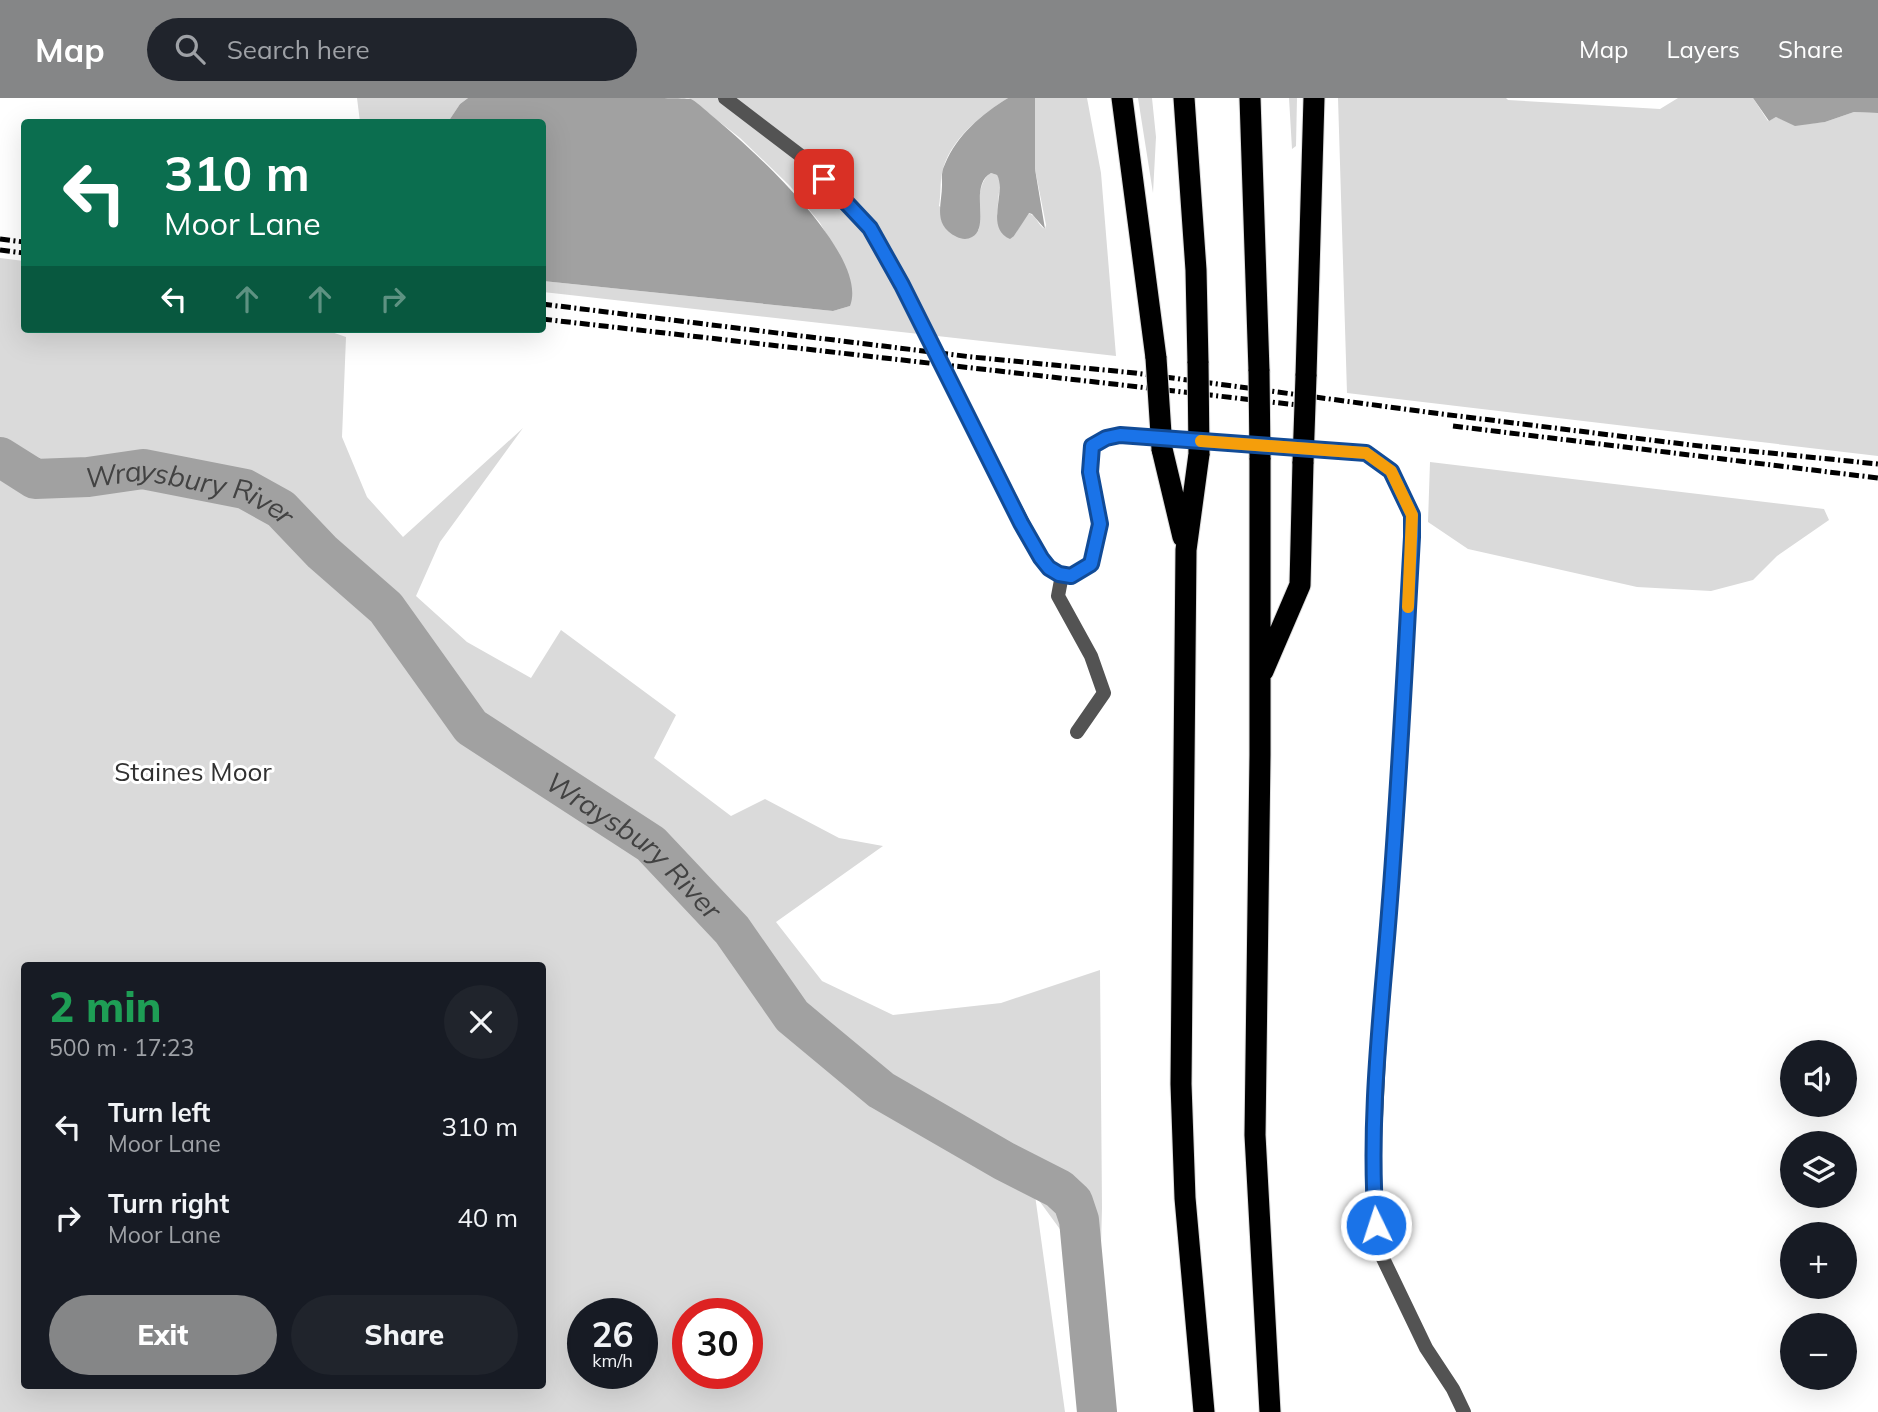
<!DOCTYPE html>
<html lang="en">
<head>
<meta charset="utf-8">
<style>
	body { margin:0; font-family:Mulish,sans-serif; background:#20242c; color:#f1f3f6; height:100vh; display:flex; flex-direction:column; font-size:26px; white-space:nowrap }
	* { box-sizing:border-box; margin:0 }
	p { font-size:23px; color:#9ea1a6 }
	.icon { flex:none; width:38px; height:38px; fill:none; stroke:currentColor; stroke-width:2; stroke-linecap:round; stroke-linejoin:round }
	.map { position:relative; flex:1; overflow:hidden }
	.drawer { position:absolute; left:21px; top:864px; width:525px; height:427px; display:flex; flex-direction:column; background:#171b24; border-radius:7px; box-shadow:0 7px 28px #0002 }
	.drawer>* { flex:none }
	.top-card { position:absolute; left:21px; top:21px; width:525px; height:214px; border-radius:7px; box-shadow:0 7px 28px #0002; background:#0b6e4f; color:#fff; overflow:hidden }
	.fabs { position:absolute; left:1780px; top:942px; display:grid; gap:14px }
	.fabs a { display:grid; place-items:center; width:77px; height:77px; border-radius:50%; background:#171b24; box-shadow:0 7px 28px #0002; font-size:35px }
	.speed { position:absolute; left:567px; top:1200px; display:flex; gap:14px; font-size:35px; font-weight:700; text-align:center }
	.speed>* { display:grid; place-content:center; width:91px; height:91px; border-radius:50%; background:#171b24; box-shadow:0 7px 28px #0002; line-height:1 }
	.speed small { font-size:18px; font-weight:400 }
	.speed .limit { border:10px solid #d22; background:#fff; color:#111 }
	.pin { position:absolute; display:grid; place-items:center; width:60px; height:60px; color:#fff; margin:-30px; border-radius:14px; box-shadow:0 4px 10px #0006 }
	.me { position:absolute; width:77px; margin:-38px; rotate:356deg; stroke-linejoin:round; filter:drop-shadow(0 0 5px #0008) }
	.turn { display:flex; align-items:center; gap:24px; height:147px; padding:0 28px; font-size:32px }
	.turn .icon { width:91px; height:91px; stroke-width:2.5 }
	.turn b { display:block; font-size:49px; line-height:60px }
	.lanes { display:flex; align-items:center; height:66px; padding:0 28px; background:#0003; justify-content:center; gap:35px; direction:ltr }
	.lanes .off { opacity:.35 }
	.round { display:grid; place-items:center; flex:none; width:74px; height:74px; border-radius:37px; background:#20242c }
	.summary { display:flex; align-items:center; justify-content:space-between; height:119px; padding:0 28px }
	h1 { font-size:42px; font-weight:800; line-height:52px; color:#1e9e55 }
	.cta { display:flex; gap:14px; margin-top:auto; padding:14px 28px }
	.cta a { flex:1; height:80px; border-radius:42px; background:#858687; color:#fff; font-size:28px; font-weight:800; line-height:80px; text-align:center }
	.cta a+a { background:#20242c; color:#f1f3f6 }
	ul { padding:0; list-style:none }
	li { display:flex; align-items:center; gap:21px; height:91px; padding:0 28px }
	li div { flex:1 }
	li b { display:block; font-size:26px }
	li em { font-style:normal }
	header { display:flex; align-items:center; gap:42px; box-sizing:border-box; height:98px; padding:0 35px; background:#858687; color:#fff }
	header strong { font-size:33px }
	nav { display:flex; gap:38px; margin-inline-start:auto; font-size:24px }
	.search { width:490px; height:63px; background:#20242c; display:flex; align-items:center; gap:18px; box-sizing:border-box; padding:0 24px; border-radius:38px; color:#9ea1a6; font-size:26px }
	.map>svg:first-child { display:block }
</style>
</head>
<body>
<header>
<strong>Map</strong>
<div class="search"><svg class="icon" aria-label="search" viewBox="0 0 24 24"><circle cx="10" cy="10" r="6"/><path d="M15 15l6 6"/></svg>Search here</div>
<nav><a>Map</a><a>Layers</a><a>Share</a></nav>
</header>
<div class="map">
<svg width="1878" height="1314" viewBox="0 0 1878 1314">
	<rect width="100%" height="100%" fill="#fff"/>
	<path fill="#dadada" fill-rule="evenodd" d="M 357,0 L 468,0 L 460,6 L 448,24 L 360,24 Z
		M 689,0 L 1008,0 C 981,17 949,42 942,75 C 940,85 941,97 939,108 L 979,132 C 980,115 975,85 991,75 L 997,77 L 1000,83 L 997,116 L 1014,138 L 1028,115 C 1037,117 1038,128 1045,131 L 1046,127 L 1035,71 L 1035,0 L 1087,0 L 1101,75 L 1116,258 L 543,194 L 543,183 L 833,213 L 850,208 L 843,165 L 820,125 L 790,88 L 740,40 Z
		M 1138,0 L 1152,0 L 1156,39 L 1153,95 Z
		M 1289,0 L 1297,0 L 1296,48 L 1292,51 Z
		M 1338,0 L 1506,0 L 1508,2 L 1660,11 L 1678,0 L 1753,0 L 1768,23 L 1776,19 L 1796,27 L 1825,24 L 1854,14 L 1878,15 L 1878,358 L 1347,295 Z
		M 0,160 L 24,163 L 24,231 L 323,231 L 346,239 L 342,339 L 367,399 L 403,439 L 523,330 L 440,444 L 416,498 L 467,544 L 531,580 L 561,532 L 676,617 L 654,660 L 731,718 L 765,701 L 839,740 L 883,748 L 776,824 L 822,883 L 893,917 L 1001,905 L 1100,872 L 1102,1110 L 1100,1186 L 1035,1097 L 1065,1314 L 0,1314 ZM 24,868 L 542,868 L 542,1288 L 24,1288 ZM 583,1216 L 642,1216 L 642,1276 L 583,1276 ZM 747,1216 L 747,1276 L 688,1276 L 688,1216 Z
		M 1430,364 L 1824,411 L 1829,422 L 1777,458 L 1753,482 L 1711,493 L 1637,489 L 1468,451 L 1428,424 Z"/>
	<path fill="#a1a1a1" d="M 468,0 C 526,0 585,0 643,0 C 654,0 682,0 691,1 C 700,6 708,15 716,21 C 752,51 870,157 850,208 L 833,213 L 543,183 L 542,24 L 448,24 L 460,6 Z
		M 1008,0 L 1035,0 L 1035,71 L 1045,131 L 1032,116 L 1029,115 L 1014,138 L 1010,141 C 984,130 1007,94 997,77 L 991,75 C 968,88 991,129 972,139 C 967,142 961,141 957,139 C 932,127 942,107 942,87 C 942,79 941,74 945,66 C 957,37 982,16 1008,0 Z
		M 1753,0 L 1878,0 L 1878,15 L 1854,14 L 1825,24 L 1795,28 L 1776,19 L 1769,23 Z"/>
	<g fill="none" stroke-linecap="round" stroke-linejoin="round">
		<path stroke="#a1a1a1" stroke-width="40" id="s1" d="M 0,359 L 35,381 L 88,379 L 143,371 L 245,391 L 281,411 L 322,454 L 386,510 L 471,629 L 651,746 L 732,832 L 792,918 L 881,992 L 1004,1063 L 1059,1091 L 1073,1104 L 1079,1122 L 1097,1314"/>
		<g stroke="#dbdbdb" stroke-width="23">
			<path id="highway" d="M 1122,0 L 1156,260
				M 1184,0 L 1196,172 L 1198,265
				M 1250,0 L 1259,273
				M 1306,278 L 1314,0
				M 1162,351 L 1183,439
				M 1199,356 L 1186,452 L 1181,986 L 1185,1100 L 1204,1314
				M 1260,360 L 1260,657 L 1255,1037 L 1270,1314
				M 1263,573 L 1300,487 L 1303,364"/>
		</g>
		<path stroke="#535353" stroke-width="14" d="M 725,0 L 809,64 L 870,130 L 913,206
			M 967,317 L 1041,460 C 1059,484 1069,479 1091,466 L 1100,426 L 1090,374 L 1092,348 L 1106,340 L 1120,337 L 1366,355 L 1391,373 L 1412,417 L 1412,439 L 1395,739 L 1381,918 L 1373,1081 L 1378,1150 L 1426,1250 L 1453,1291 L 1464,1314
			M 1062,477 L 1058,498 L 1091,558 L 1104,595 L 1077,634"/>
		<use href="#highway" stroke="#000" stroke-width="21"/>
		<path stroke="#000" stroke-width="5" stroke-dasharray="10 3.5 2 3.5" stroke-linecap="butt" d="M 0,141 L 24,144
			M 0,152 L 24,155
			M 542,206 L 972,259 L 1135,275 L 1442,316 L 1691,347 L 1878,366
			M 542,221 L 1315,309
			M 1453,328 L 1878,380"/>
		<g stroke="#dbdbdb" stroke-width="23" stroke-linecap="butt">
			<path id="highway-bridge" d="M 1156,260 L 1162,351
				M 1198,265 L 1199,356
				M 1259,273 L 1260,360
				M 1303,364 L 1306,278"/>
		</g>
		<path stroke="#535353" stroke-width="14" d="M 913,206 L 967,317"/>
		<use href="#highway-bridge" stroke="#000" stroke-width="21"/>
	</g>
	<g fill="none" stroke-linecap="round" stroke-linejoin="round">
		<g stroke="#114b97" stroke-width="18">
			<path id="route" d="M 824,81 L 870,130 L 902,187 L 1021,425 L 1041,460 L 1049,470 L 1059,476 L 1071,478 L 1091,466 L 1100,426 L 1090,374 L 1092,348 L 1106,340 L 1120,337 L 1366,355 L 1391,373 L 1412,417 L 1412,439 C 1405,564 1399,690 1389,815 C 1381,918 1368,1024 1376,1127"/>
		</g>
		<use href="#route" stroke="#1a73e8" stroke-width="12"/>
		<path stroke="#f59e0b" stroke-width="12" d="M 1201,343 L 1366,355 L 1391,373 L 1412,417 L 1408,509"/>
	</g>
	<g text-anchor="middle" dominant-baseline="central" stroke-width="6" stroke-linejoin="round" paint-order="stroke">
		<g font-size="26" fill="#313131" stroke="#fff">
			<text x="193" y="673">Staines Moor</text>
		</g>
		<g font-size="28" font-style="italic" fill="#424242" stroke="#fff">
			<text stroke="none"><textPath href="#s1" startOffset="200">Wraysbury River</textPath></text>
			<text stroke="none"><textPath href="#s1" startOffset="788">Wraysbury River</textPath></text>
		</g>
	</g>
</svg>
<div class="fabs">
<a><svg class="icon" aria-label="sound" viewBox="0 0 24 24"><path d="M4 9h4l5-4v14l-5-4H4zM17 9q2 3 0 6"/></svg></a>
<a><svg class="icon" aria-label="layers" viewBox="0 0 24 24"><path d="M12 4l9 5-9 5-9-5zM3 14l9 5 9-5"/></svg></a>
<a>+</a>
<a>−</a>
</div>
<div class="speed"><div>26<small>km/h</small></div><div class="limit">30</div></div>
<div class="pin" style="left:824px;top:81px;background:#d93025"><svg class="icon" aria-label="arrive" viewBox="0 0 24 24"><path d="M6 21V4h12l-3 4 3 4H6"/></svg></div>
<svg class="me" style="left:1376px;top:1127px" viewBox="-20 -20 40 40"><circle r="17" fill="#1a73e8" stroke="#fff" stroke-width="3"/><path d="M0-11L8 9 0 5-8 9z" fill="#fff"/></svg>
<div class="top-card">
<div class="turn"><svg class="icon" aria-label="left" viewBox="0 0 24 24"><path d="M17 20v-9H6M10 6l-5 5 5 5"/></svg><div><b>310 m</b>Moor Lane</div></div>
<div class="lanes"><svg class="icon" aria-label="left" viewBox="0 0 24 24"><path d="M17 20v-9H6M10 6l-5 5 5 5"/></svg><svg class="icon off" aria-label="ahead" viewBox="0 0 24 24"><path d="M12 20V5M6 11l6-6 6 6"/></svg><svg class="icon off" aria-label="ahead" viewBox="0 0 24 24"><path d="M12 20V5M6 11l6-6 6 6"/></svg><svg class="icon off" aria-label="right" viewBox="0 0 24 24"><path d="M7 20v-9h11M14 6l5 5-5 5"/></svg></div>
</div>
<section class="drawer">
<div class="summary"><div><h1>2 min</h1><p>500 m · 17:23</p></div><a class="round"><svg class="icon" aria-label="close" viewBox="0 0 24 24"><path d="M6 6l12 12M18 6L6 18"/></svg></a></div>
<ul>
<li><svg class="icon" aria-label="left" viewBox="0 0 24 24"><path d="M17 20v-9H6M10 6l-5 5 5 5"/></svg><div><b>Turn left</b><p>Moor Lane</p></div><em>310 m</em></li>
<li><svg class="icon" aria-label="right" viewBox="0 0 24 24"><path d="M7 20v-9h11M14 6l5 5-5 5"/></svg><div><b>Turn right</b><p>Moor Lane</p></div><em>40 m</em></li>
</ul>
<div class="cta"><a>Exit</a><a>Share</a></div>
</section>
</div>
</body>
</html>
